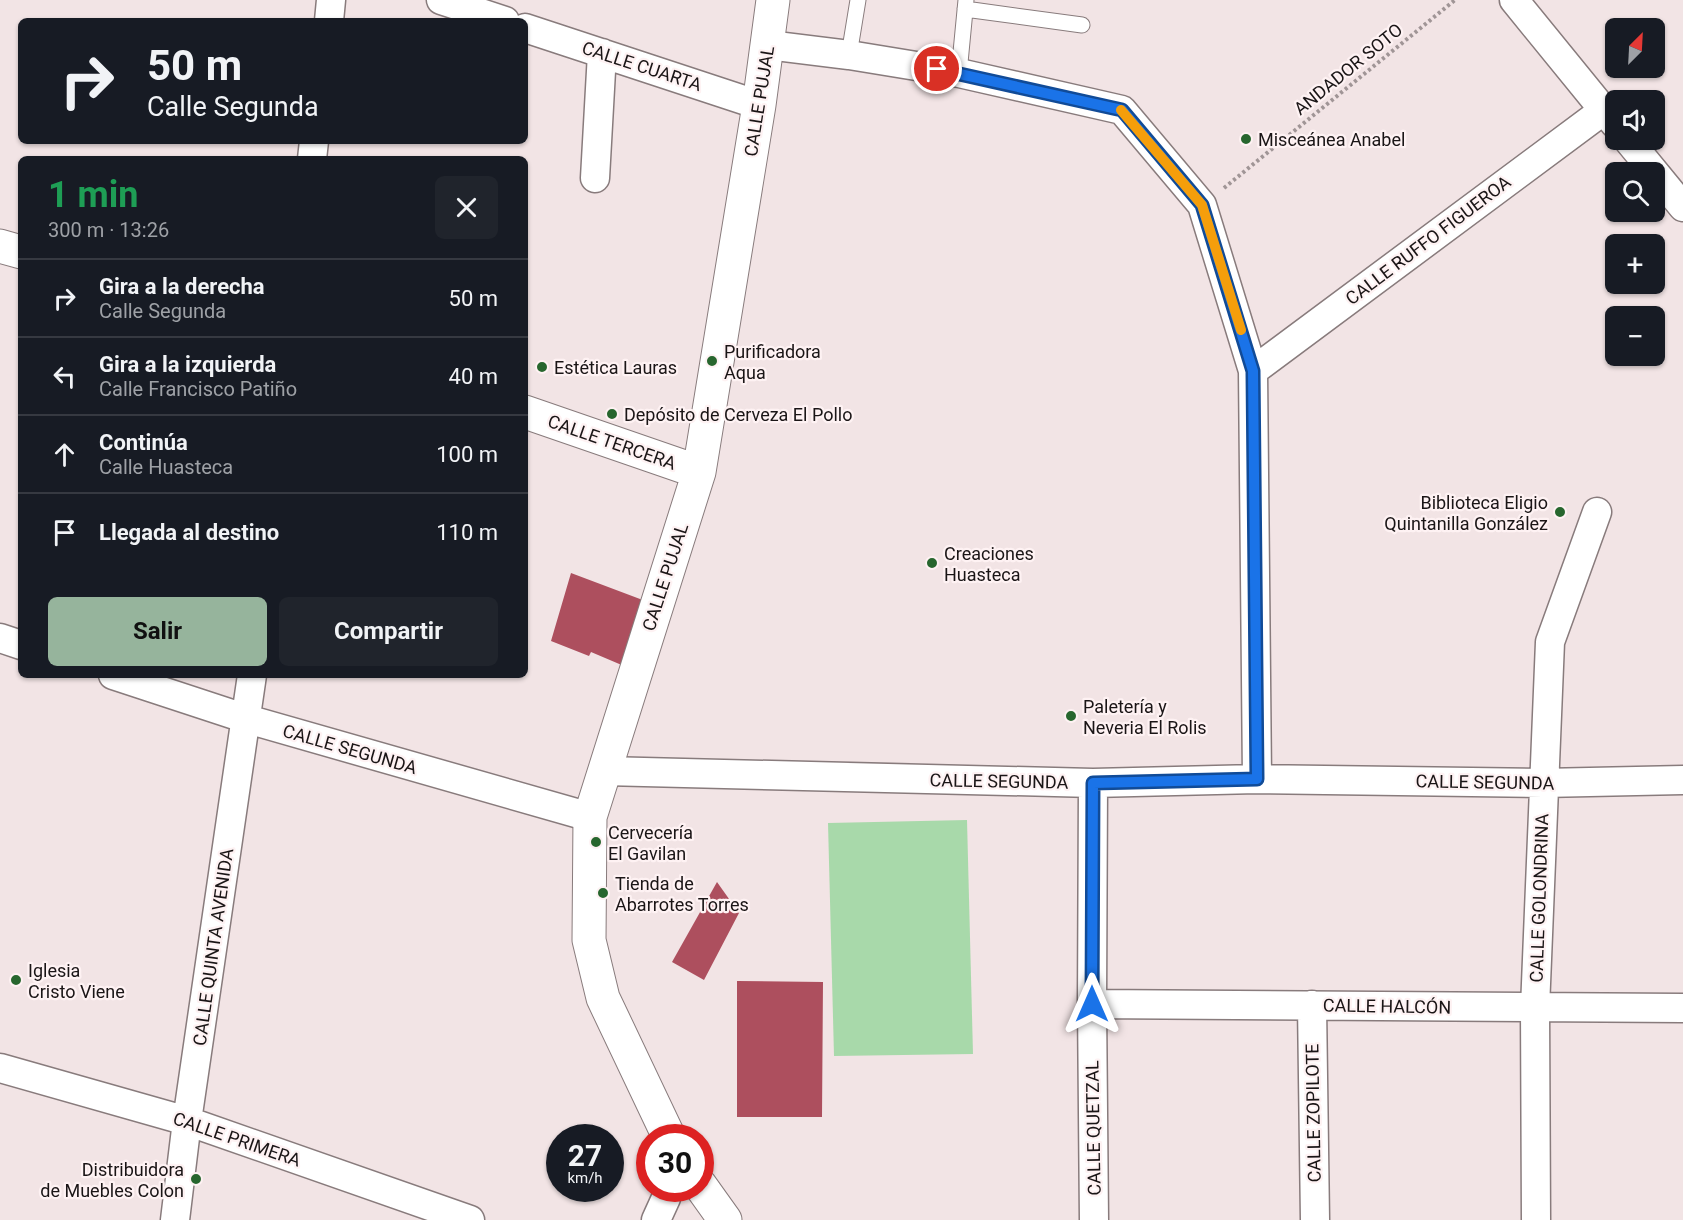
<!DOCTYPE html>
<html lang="es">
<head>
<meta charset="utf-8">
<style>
	body { margin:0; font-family:Roboto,sans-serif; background:#20242c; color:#f1f3f6; height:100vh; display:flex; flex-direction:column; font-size:22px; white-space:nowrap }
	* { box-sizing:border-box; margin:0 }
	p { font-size:20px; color:#9ea1a6 }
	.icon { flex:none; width:33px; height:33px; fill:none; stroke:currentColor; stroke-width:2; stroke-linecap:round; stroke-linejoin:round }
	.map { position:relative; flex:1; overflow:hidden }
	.sheet { position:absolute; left:18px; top:156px; width:510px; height:522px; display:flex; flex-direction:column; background:#171b24; border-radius:9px; box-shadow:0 2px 4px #0004 }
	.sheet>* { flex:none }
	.hud { position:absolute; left:18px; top:18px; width:510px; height:126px; border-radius:9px; box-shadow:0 2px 4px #0004; background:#171b24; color:#f1f3f6; overflow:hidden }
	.needle { width:39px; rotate:24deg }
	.buttons { position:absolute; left:1605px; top:18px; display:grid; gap:12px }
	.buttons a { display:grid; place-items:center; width:60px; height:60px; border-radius:9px; background:#171b24; box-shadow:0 2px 4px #0004; font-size:30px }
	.speed { position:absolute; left:546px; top:1124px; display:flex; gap:12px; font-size:30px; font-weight:700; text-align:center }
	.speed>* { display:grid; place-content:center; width:78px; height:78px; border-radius:50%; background:#171b24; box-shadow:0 2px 4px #0004; line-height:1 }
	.speed small { font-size:15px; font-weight:400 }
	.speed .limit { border:9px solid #d22; background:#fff; color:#111 }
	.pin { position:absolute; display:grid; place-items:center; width:51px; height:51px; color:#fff; margin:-26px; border:3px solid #fff; border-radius:50%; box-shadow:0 2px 6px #0007 }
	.me { position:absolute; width:66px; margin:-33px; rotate:0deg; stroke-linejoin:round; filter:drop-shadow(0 0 4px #0008) }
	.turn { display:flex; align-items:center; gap:21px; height:126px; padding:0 30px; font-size:27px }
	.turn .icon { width:78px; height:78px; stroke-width:2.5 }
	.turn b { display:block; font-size:42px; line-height:51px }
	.round { display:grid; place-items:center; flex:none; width:63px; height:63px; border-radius:9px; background:#20242c }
	.summary { display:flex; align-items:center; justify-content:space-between; height:102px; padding:0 30px }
	h1 { font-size:36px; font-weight:700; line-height:45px; color:#1e9e55 }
	.cta { display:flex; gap:12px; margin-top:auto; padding:12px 30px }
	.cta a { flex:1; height:69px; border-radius:9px; background:#96b49c; color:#111; font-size:24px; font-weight:700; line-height:69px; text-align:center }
	.cta a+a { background:#20242c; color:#f1f3f6 }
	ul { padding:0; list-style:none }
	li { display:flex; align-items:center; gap:18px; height:78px; padding:0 30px; border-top:2px solid #363941 }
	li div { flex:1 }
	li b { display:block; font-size:22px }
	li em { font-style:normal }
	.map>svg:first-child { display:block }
</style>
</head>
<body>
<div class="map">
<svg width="1683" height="1220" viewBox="0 0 1683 1220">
	<rect width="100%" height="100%" fill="#f2e4e5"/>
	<path fill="#a8d9aa" d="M 967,820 L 973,1054 L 834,1056 L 828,823 Z"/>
	<path fill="#ad4f5e" d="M 571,573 L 648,602 L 624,666 L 591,652 L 589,656 L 551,641 Z
		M 717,882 L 739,913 L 704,980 L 672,962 Z
		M 737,981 L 823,982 L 822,1117 L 737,1117 Z"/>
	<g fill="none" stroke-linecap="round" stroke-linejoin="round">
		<g stroke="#887b7c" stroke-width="17">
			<path id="lane" d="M 965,9 L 1082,25
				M 849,55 L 858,0
				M 959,73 L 966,0"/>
		</g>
		<g stroke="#887b7c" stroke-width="31">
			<path id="street" d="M 441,0 L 505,21
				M 1514,0 L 1615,124
				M 329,21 L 331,0
				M 525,28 L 759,105
				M 768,45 L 849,55 L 959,73 L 1122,110 L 1202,205 L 1253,371 L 1257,779
				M 1628,140 L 1683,207
				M 312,159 L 314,141
				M 595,178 L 602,53
				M 1253,371 L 1604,110
				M 0,638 L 21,645
				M 113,675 L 247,719 L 590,817
				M 604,771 L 1093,783 L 1257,779 L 1543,783 L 1683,780
				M 1093,783 L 1092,1004 L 1094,1220
				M 1092,1004 L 1683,1008
				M 1312,1005 L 1315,1220
				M 0,1068 L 187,1121 L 470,1220
				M 175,1220 L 187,1121 L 252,675
				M 656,1220 L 666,1198 L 668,1188
				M 1536,1220 L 1535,1008 L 1550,642 L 1597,512"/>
		</g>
		<g stroke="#887b7c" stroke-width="35">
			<path id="secondary" d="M 0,246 L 21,252
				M 525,412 L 699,472
				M 669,1137 L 603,998 L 589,940 L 590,817 L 699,472 L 759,105 L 773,0
				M 700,1185 L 725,1220"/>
		</g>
		<path stroke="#a09596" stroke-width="4" stroke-dasharray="3 3" stroke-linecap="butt" d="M 1224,188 L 1455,0"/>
		<use href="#lane" stroke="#fff" stroke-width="15"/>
		<use href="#street" stroke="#fff" stroke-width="28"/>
		<use href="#secondary" stroke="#fff" stroke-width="33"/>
	</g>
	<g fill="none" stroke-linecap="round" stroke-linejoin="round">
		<g stroke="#114b97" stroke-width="15">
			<path id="route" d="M 937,69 L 1122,110 L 1202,205 L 1253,371 L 1257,779 L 1093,783 L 1092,1004"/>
		</g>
		<use href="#route" stroke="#1a73e8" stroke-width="10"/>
		<path stroke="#f59e0b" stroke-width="10" d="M 1121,110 L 1202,205 L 1241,330"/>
	</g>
	<g fill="#27662e" stroke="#fef2f3" stroke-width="2">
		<circle cx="1246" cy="139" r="6"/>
		<circle cx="712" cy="361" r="6"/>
		<circle cx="542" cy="367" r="6"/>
		<circle cx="612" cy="414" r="6"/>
		<circle cx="1560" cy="512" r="6"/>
		<circle cx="932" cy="563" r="6"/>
		<circle cx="1071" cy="716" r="6"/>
		<circle cx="596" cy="842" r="6"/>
		<circle cx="603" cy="893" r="6"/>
		<circle cx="16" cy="980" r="6"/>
		<circle cx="196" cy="1179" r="6"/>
	</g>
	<g text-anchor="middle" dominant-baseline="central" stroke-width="4.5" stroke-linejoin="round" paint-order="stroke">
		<g font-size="18" fill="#1a1516" stroke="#fef2f3">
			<text transform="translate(642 66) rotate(18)">CALLE CUARTA</text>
			<text transform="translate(1348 69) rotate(-39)">ANDADOR SOTO</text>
			<text transform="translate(759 101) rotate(-81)">CALLE PUJAL</text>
			<text transform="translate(1428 240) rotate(-37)">CALLE RUFFO FIGUEROA</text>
			<text transform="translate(612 442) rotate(19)">CALLE TERCERA</text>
			<text transform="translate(665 577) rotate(-72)">CALLE PUJAL</text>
			<text transform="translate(350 749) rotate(16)">CALLE SEGUNDA</text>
			<text transform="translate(999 781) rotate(1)">CALLE SEGUNDA</text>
			<text transform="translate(1485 782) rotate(1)">CALLE SEGUNDA</text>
			<text transform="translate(1539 898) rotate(-88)">CALLE GOLONDRINA</text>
			<text transform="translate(213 947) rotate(-82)">CALLE QUINTA AVENIDA</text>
			<text transform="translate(1387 1006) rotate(1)">CALLE HALCÓN</text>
			<text transform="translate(1313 1113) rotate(-91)">CALLE ZOPILOTE</text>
			<text transform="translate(1093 1128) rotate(-91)">CALLE QUETZAL</text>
			<text transform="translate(237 1139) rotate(19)">CALLE PRIMERA</text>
		</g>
		<g font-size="18" fill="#1a1516" stroke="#fef2f3" text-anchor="start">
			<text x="1258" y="139">Misceánea Anabel</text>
			<text x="724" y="351">Purificadora<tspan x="724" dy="21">Aqua</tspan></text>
			<text x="554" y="367">Estética Lauras</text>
			<text x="624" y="414">Depósito de Cerveza El Pollo</text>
			<text x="1548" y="502" text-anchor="end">Biblioteca Eligio<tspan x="1548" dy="21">Quintanilla González</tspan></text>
			<text x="944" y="553">Creaciones<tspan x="944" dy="21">Huasteca</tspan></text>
			<text x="1083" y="706">Paletería y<tspan x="1083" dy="21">Neveria El Rolis</tspan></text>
			<text x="608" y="832">Cervecería<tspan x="608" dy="21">El Gavilan</tspan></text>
			<text x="615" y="883">Tienda de<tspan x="615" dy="21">Abarrotes Torres</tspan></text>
			<text x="28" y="970">Iglesia<tspan x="28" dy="21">Cristo Viene</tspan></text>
			<text x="184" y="1169" text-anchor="end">Distribuidora<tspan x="184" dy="21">de Muebles Colon</tspan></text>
		</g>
	</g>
</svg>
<div class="buttons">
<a><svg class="needle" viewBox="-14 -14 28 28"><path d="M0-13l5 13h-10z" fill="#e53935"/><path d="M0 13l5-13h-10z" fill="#9ea1a6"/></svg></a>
<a><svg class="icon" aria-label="sound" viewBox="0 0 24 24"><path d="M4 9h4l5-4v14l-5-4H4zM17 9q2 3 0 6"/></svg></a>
<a><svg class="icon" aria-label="search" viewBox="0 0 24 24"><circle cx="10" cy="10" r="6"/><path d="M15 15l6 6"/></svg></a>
<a>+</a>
<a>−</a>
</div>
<div class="speed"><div>27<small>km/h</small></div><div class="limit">30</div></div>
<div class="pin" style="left:937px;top:69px;background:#d93025"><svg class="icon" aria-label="arrive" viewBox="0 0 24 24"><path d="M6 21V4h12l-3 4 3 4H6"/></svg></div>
<svg class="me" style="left:1092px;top:1004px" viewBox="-20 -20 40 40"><path d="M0-17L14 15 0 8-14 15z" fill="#1a73e8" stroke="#fff" stroke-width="4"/></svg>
<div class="hud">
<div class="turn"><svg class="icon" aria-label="right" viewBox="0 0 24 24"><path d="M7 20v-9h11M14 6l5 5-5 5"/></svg><div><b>50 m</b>Calle Segunda</div></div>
</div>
<section class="sheet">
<div class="summary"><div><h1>1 min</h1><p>300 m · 13:26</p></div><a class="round"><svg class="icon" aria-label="close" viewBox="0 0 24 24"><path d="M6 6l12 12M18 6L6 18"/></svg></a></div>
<ul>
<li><svg class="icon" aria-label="right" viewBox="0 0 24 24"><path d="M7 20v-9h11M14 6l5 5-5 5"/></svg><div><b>Gira a la derecha</b><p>Calle Segunda</p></div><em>50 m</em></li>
<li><svg class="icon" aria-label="left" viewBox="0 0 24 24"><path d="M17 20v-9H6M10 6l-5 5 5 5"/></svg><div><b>Gira a la izquierda</b><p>Calle Francisco Patiño</p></div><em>40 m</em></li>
<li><svg class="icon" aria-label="ahead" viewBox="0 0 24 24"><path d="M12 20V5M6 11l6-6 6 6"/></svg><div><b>Continúa</b><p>Calle Huasteca</p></div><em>100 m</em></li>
<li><svg class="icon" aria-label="arrive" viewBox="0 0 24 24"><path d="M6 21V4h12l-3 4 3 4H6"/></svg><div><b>Llegada al destino</b></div><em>110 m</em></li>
</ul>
<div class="cta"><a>Salir</a><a>Compartir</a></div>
</section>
</div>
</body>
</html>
